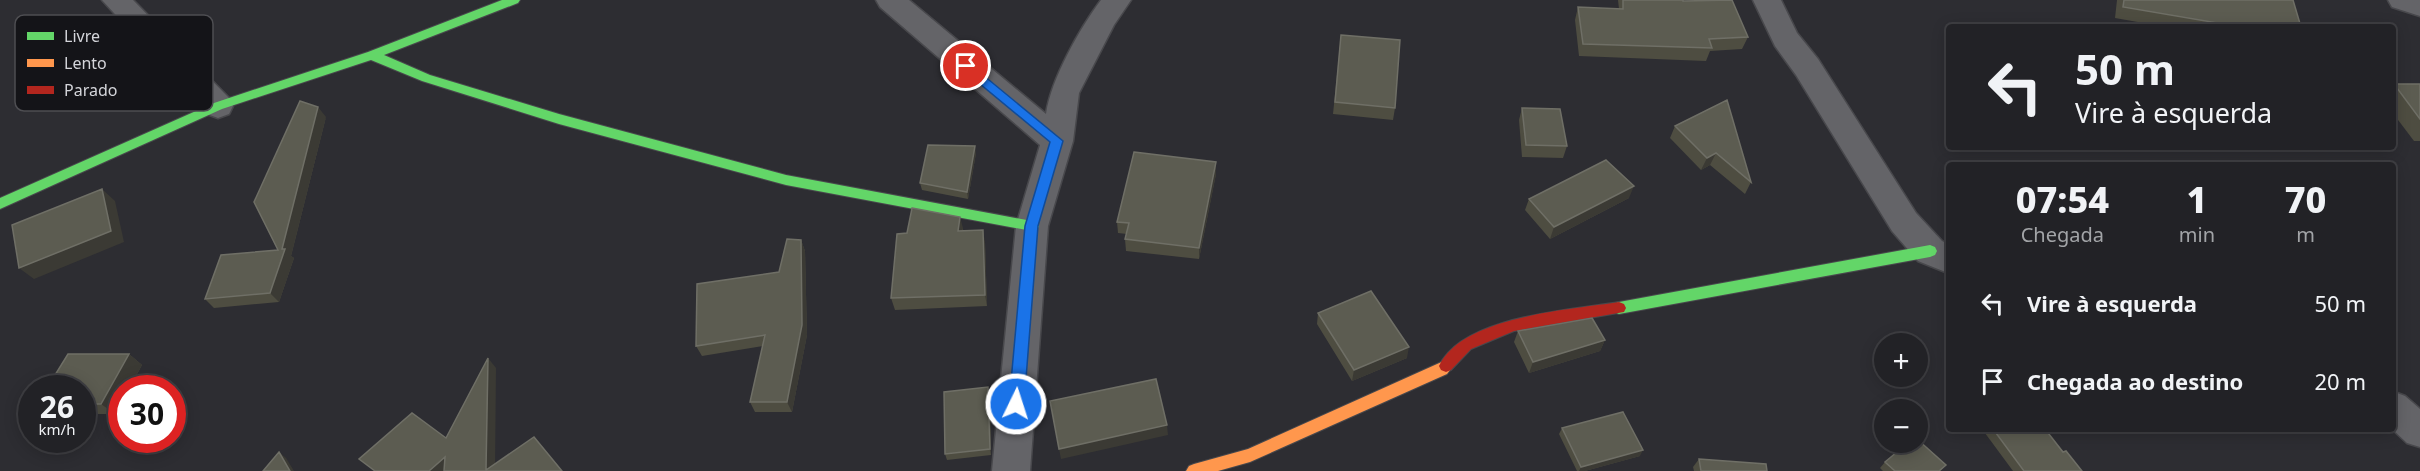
<!DOCTYPE html>
<html lang="pt">
<head>
<meta charset="utf-8">
<style>
	body { margin:0; font-family:"Noto Sans",sans-serif; background:#2e2f32; color:#f1f3f6; height:100vh; display:flex; flex-direction:column; font-size:22px; white-space:nowrap }
	* { box-sizing:border-box; margin:0 }
	p { font-size:20px; color:#a2a4a7 }
	.icon { flex:none; width:33px; height:33px; fill:none; stroke:currentColor; stroke-width:2; stroke-linecap:round; stroke-linejoin:round }
	.map { position:relative; flex:1; overflow:hidden }
	.details { position:absolute; left:1946px; top:162px; width:450px; height:270px; display:flex; flex-direction:column; background:#222226; border-radius:6px; box-shadow:0 3px 15px #0003,0 0 0 2px #3f3f43 }
	.details>* { flex:none }
	.hud { position:absolute; left:1946px; top:24px; width:450px; height:126px; border-radius:6px; box-shadow:0 3px 15px #0003,0 0 0 2px #3f3f43; background:#222226; color:#f1f3f6; overflow:hidden }
	.controls { position:absolute; left:1874px; top:333px; display:grid; gap:12px }
	.controls a { display:grid; place-items:center; width:54px; height:54px; border-radius:50%; background:#222226; box-shadow:0 3px 15px #0003,0 0 0 2px #3f3f43; font-size:30px }
	.speed { position:absolute; left:18px; top:375px; display:flex; gap:12px; font-size:30px; font-weight:700; text-align:center }
	.speed>* { display:grid; place-content:center; width:78px; height:78px; border-radius:50%; background:#222226; box-shadow:0 3px 15px #0003,0 0 0 2px #3f3f43; line-height:1 }
	.speed small { font-size:15px; font-weight:400 }
	.speed .limit { border:9px solid #d22; background:#fff; color:#111 }
	.pin { position:absolute; display:grid; place-items:center; width:51px; height:51px; color:#fff; margin:-26px; border:3px solid #fff; border-radius:50%; box-shadow:0 2px 6px #0007 }
	.me { position:absolute; width:66px; margin:-33px; rotate:4deg; stroke-linejoin:round; filter:drop-shadow(0 0 4px #0008) }
	.turn { display:flex; align-items:center; gap:21px; height:126px; padding:0 30px; font-size:27px }
	.turn .icon { width:78px; height:78px; stroke-width:2.5 }
	.turn b { display:block; font-size:42px; line-height:51px }
	.eta { display:flex; justify-content:space-evenly; align-items:center; height:102px; text-align:center }
	.eta b { font-size:36px; font-weight:800; line-height:42px }
	ul { padding:0; list-style:none }
	li { display:flex; align-items:center; gap:18px; height:78px; padding:0 30px }
	li div { flex:1 }
	li b { display:block; font-size:22px }
	li em { font-style:normal }
	.map>svg:first-child { display:block }
</style>
</head>
<body>
<div class="map">
<svg width="2420" height="471" viewBox="0 0 2420 471">
	<rect width="100%" height="100%" fill="#2d2d32"/>
	<g fill="none" stroke-linecap="round" stroke-linejoin="round">
		<g stroke="#48484c" stroke-width="3">
			<path id="street" d="M 102,0 L 133,0 L 229,98 L 233,106 L 229,114 L 218,118 L 207,114 Z
				M 876,0 L 909,0 L 1046,114 C 1051,79 1080,28 1101,0 L 1131,0 L 1114,25 L 1079,93 L 1073,141 L 1048,226 L 1030,471 L 992,471 L 1016,226 L 1040,145 L 880,7 Z
				M 1753,0 L 1781,0 L 1797,33 L 1818,59 L 1916,213 L 1942,241 L 1948,244 L 1948,273 L 1918,261 L 1892,231 L 1796,75 L 1775,46 Z
				M 2388,0 L 2420,0 L 2420,16 L 2392,7 Z
				M 2392,391 L 2405,396 L 2420,409 L 2420,447 L 2407,443 L 2392,429 Z"/>
		</g>
		<g stroke="#48484c" stroke-width="2">
			<path id="fast" d="M 502,0 L 520,0 L 518,3 L 384,55 L 430,75 L 559,114 L 786,175 L 1032,221 L 1037,222 L 1039,226 L 1037,230 L 1032,231 L 786,185 L 559,124 L 422,81 L 371,60 L 222,109 L 0,209 L 0,198 L 214,103 L 368,52 Z
				M 1930,245 L 1935,247 L 1937,251 L 1935,255 L 1930,257 L 1619,314 L 1614,312 L 1612,308 L 1614,304 L 1619,302 Z"/>
		</g>
		<g stroke="#48484c" stroke-width="2">
			<path id="slow" d="M 1446,360 L 1451,362 L 1453,366 L 1447,374 L 1250,462 L 1218,471 L 1186,471 L 1189,466 L 1194,464 L 1248,449 Z"/>
		</g>
		<g stroke="#48484c" stroke-width="2">
			<path id="jam" d="M 1619,302 L 1624,304 L 1626,308 L 1624,312 L 1514,331 L 1471,349 L 1451,370 L 1446,372 L 1441,370 L 1439,366 C 1462,316 1570,310 1619,302 Z"/>
		</g>
		<use href="#street" fill="#646468" fill-rule="evenodd"/>
		<use href="#fast" fill="#63d668" fill-rule="evenodd"/>
		<use href="#slow" fill="#ff974d" fill-rule="evenodd"/>
		<use href="#jam" fill="#b3261e" fill-rule="evenodd"/>
	</g>
	<path fill="#4e4d41" d="M 1618,0 L 1683,0 L 1683,1 L 1748,37 L 1742,49 L 1710,51 L 1706,61 L 1579,56 L 1575,20 L 1578,7 L 1619,9 Z
		M 2117,0 L 2293,0 L 2301,27 L 2166,27 L 2115,18 Z
		M 1341,35 L 1395,108 L 1393,120 L 1333,114 Z
		M 2394,84 L 2420,84 L 2420,141 L 2414,141 L 2392,112 L 2392,85 Z
		M 1727,100 L 1751,182 L 1745,194 L 1710,165 L 1701,170 L 1670,138 L 1675,126 Z
		M 1522,108 L 1567,146 L 1563,158 L 1522,157 L 1519,120 Z
		M 326,117 L 291,256 L 294,258 L 279,302 L 214,308 L 205,299 L 278,250 Z
		M 976,153 L 968,199 L 922,190 L 920,183 Z
		M 1216,162 L 1216,174 L 1199,259 L 1126,251 L 1125,239 L 1127,234 L 1118,233 L 1117,222 Z
		M 1629,198 L 1550,239 L 1525,210 L 1529,199 Z
		M 963,228 L 963,231 L 985,242 L 987,306 L 895,310 L 891,298 Z
		M 801,240 L 805,251 L 807,335 L 792,412 L 755,412 L 750,402 L 763,346 L 702,356 L 696,346 L 779,272 Z
		M 1318,313 L 1407,358 L 1352,381 L 1317,324 Z
		M 1518,331 L 1605,340 L 1600,351 L 1529,373 L 1514,342 Z
		M 129,354 L 142,365 L 115,414 L 82,414 L 82,388 Z
		M 990,393 L 991,455 L 947,460 L 945,454 Z
		M 1562,428 L 1640,456 L 1585,471 L 1577,471 L 1559,434 Z
		M 1982,429 L 2045,429 L 2063,452 L 2082,471 L 2013,471 Z
		M 1699,459 L 1767,471 L 1694,471 L 1693,467 Z
		M 1885,462 L 1946,465 L 1940,471 L 1883,471 L 1880,468 Z"/>
	<path fill="#3b3a34" d="M 318,107 L 326,117 L 291,256 L 294,258 L 279,302 L 270,293 Z
		M 975,146 L 976,153 L 968,199 L 967,192 Z
		M 1716,153 L 1710,165 L 1701,170 L 1707,158 Z
		M 1216,162 L 1216,174 L 1199,259 L 1199,248 Z
		M 1634,186 L 1629,198 L 1550,239 L 1554,227 Z
		M 102,189 L 115,201 L 124,242 L 34,279 L 19,268 Z
		M 960,217 L 963,228 L 960,243 L 958,231 Z
		M 983,230 L 985,242 L 987,306 L 985,295 Z
		M 801,240 L 805,251 L 807,335 L 792,412 L 787,402 Z
		M 1605,340 L 1600,351 L 1529,373 L 1533,362 Z
		M 1409,347 L 1407,358 L 1352,381 L 1354,370 Z
		M 129,354 L 142,365 L 129,388 L 122,388 L 122,402 L 115,414 L 101,404 Z
		M 488,358 L 496,368 L 495,471 L 486,470 Z
		M 988,387 L 990,393 L 991,455 L 990,449 Z
		M 1167,425 L 1168,435 L 1061,459 L 1059,449 Z
		M 1643,450 L 1640,456 L 1585,471 L 1579,471 L 1581,467 Z
		M 279,452 L 286,458 L 294,471 L 290,471 Z
		M 445,457 L 449,471 L 429,471 Z"/>
	<path fill="#5c5c51" stroke="#6f6f66" stroke-width="1.5" d="M 1623,0 L 1683,0 L 1683,1 L 1732,0 L 1748,37 L 1709,39 L 1712,48 L 1583,44 L 1578,7 L 1623,9 Z
		M 2124,0 L 2293,0 L 2301,27 L 2241,27 L 2123,7 Z
		M 1341,35 L 1400,40 L 1395,108 L 1335,102 Z
		M 2394,84 L 2420,84 L 2420,119 Z
		M 1727,100 L 1751,182 L 1716,153 L 1707,158 L 1675,126 Z
		M 300,101 L 318,107 L 282,249 L 285,249 L 270,293 L 205,299 L 221,255 L 278,250 L 254,202 Z
		M 1522,108 L 1560,109 L 1567,146 L 1526,145 Z
		M 928,145 L 975,146 L 967,192 L 920,183 Z
		M 1134,152 L 1216,162 L 1199,248 L 1125,239 L 1129,223 L 1117,222 Z
		M 1606,160 L 1634,186 L 1554,227 L 1529,199 Z
		M 102,189 L 111,231 L 19,268 L 12,225 Z
		M 912,208 L 960,217 L 958,231 L 983,230 L 985,295 L 891,298 L 897,234 L 907,233 Z
		M 787,239 L 801,240 L 802,325 L 787,402 L 750,402 L 765,335 L 696,346 L 697,284 L 779,272 Z
		M 1371,291 L 1409,347 L 1354,370 L 1318,313 Z
		M 1592,318 L 1605,340 L 1533,362 L 1518,331 Z
		M 68,354 L 129,354 L 101,404 L 82,404 L 82,388 L 47,388 Z
		M 488,358 L 486,470 L 534,437 L 562,471 L 444,471 L 445,457 L 429,471 L 375,471 L 359,459 L 412,413 L 446,438 Z
		M 1156,379 L 1167,425 L 1059,449 L 1050,401 Z
		M 988,387 L 990,449 L 945,454 L 944,392 Z
		M 1623,412 L 1643,450 L 1581,467 L 1562,428 Z
		M 1993,429 L 2045,429 L 2063,452 L 2066,451 L 2082,471 L 2024,471 Z
		M 1917,439 L 1946,465 L 1939,471 L 1895,471 L 1885,462 L 1909,442 L 1917,442 Z
		M 279,452 L 290,471 L 263,471 Z
		M 1699,459 L 1766,464 L 1767,471 L 1701,471 Z"/>
	<path fill="#1a73e8" stroke="#114b97" stroke-width="1.5" d="M 966,61 L 1063,141 L 1038,226 L 1024,404 L 1022,408 L 1016,410 L 1011,408 L 1009,404 L 1025,226 L 1050,142 L 962,69 L 960,66 L 962,63 Z"/>
	<rect x="15" y="15" width="198" height="96" rx="9" fill="#141418" stroke="#4e4e52" stroke-width="1.5"/>
	<rect x="27" y="32" width="27" height="8" fill="#63d668"/>
	<rect x="27" y="59" width="27" height="8" fill="#ff974d"/>
	<rect x="27" y="86" width="27" height="8" fill="#b3261e"/>
	<g font-size="16" fill="#d4d5da">
		<text x="64" y="42">Livre</text>
		<text x="64" y="69">Lento</text>
		<text x="64" y="96">Parado</text>
	</g>
</svg>
<div class="controls">
<a>+</a>
<a>−</a>
</div>
<div class="speed"><div>26<small>km/h</small></div><div class="limit">30</div></div>
<div class="pin" style="left:966px;top:66px;background:#d93025"><svg class="icon" aria-label="arrive" viewBox="0 0 24 24"><path d="M6 21V4h12l-3 4 3 4H6"/></svg></div>
<svg class="me" style="left:1016px;top:404px" viewBox="-20 -20 40 40"><circle r="17" fill="#1a73e8" stroke="#fff" stroke-width="3"/><path d="M0-11L8 9 0 5-8 9z" fill="#fff"/></svg>
<div class="hud">
<div class="turn"><svg class="icon" aria-label="left" viewBox="0 0 24 24"><path d="M17 20v-9H6M10 6l-5 5 5 5"/></svg><div><b>50 m</b>Vire à esquerda</div></div>
</div>
<section class="details">
<div class="eta">
<div><b>07:54</b><p>Chegada</p></div>
<div><b>1</b><p>min</p></div>
<div><b>70</b><p>m</p></div>
</div>
<ul>
<li><svg class="icon" aria-label="left" viewBox="0 0 24 24"><path d="M17 20v-9H6M10 6l-5 5 5 5"/></svg><div><b>Vire à esquerda</b></div><em>50 m</em></li>
<li><svg class="icon" aria-label="arrive" viewBox="0 0 24 24"><path d="M6 21V4h12l-3 4 3 4H6"/></svg><div><b>Chegada ao destino</b></div><em>20 m</em></li>
</ul>
</section>
</div>
</body>
</html>
